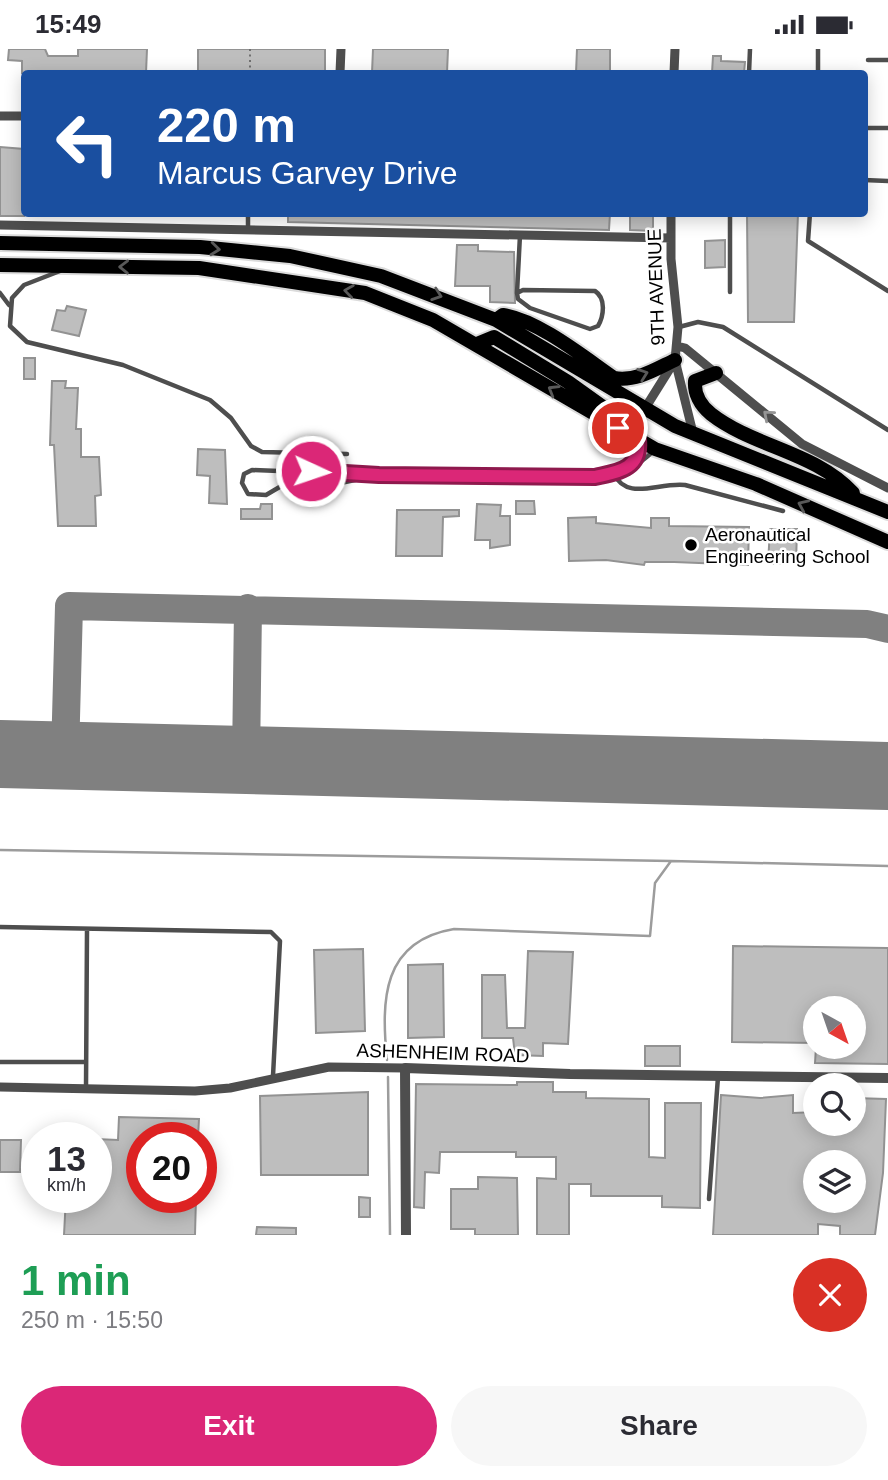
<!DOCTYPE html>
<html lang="en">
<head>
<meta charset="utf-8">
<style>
	body { margin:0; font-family:Helvetica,sans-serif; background:#f7f7f7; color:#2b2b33; height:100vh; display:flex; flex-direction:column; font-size:26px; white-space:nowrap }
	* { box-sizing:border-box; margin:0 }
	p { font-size:23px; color:#7c7c81 }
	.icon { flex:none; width:38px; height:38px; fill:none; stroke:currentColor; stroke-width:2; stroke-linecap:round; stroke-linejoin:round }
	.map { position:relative; height:1186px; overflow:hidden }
	.details { display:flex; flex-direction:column; background:#fff; flex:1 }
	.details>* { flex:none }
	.guide { position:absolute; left:21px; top:21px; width:847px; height:147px; border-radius:7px; box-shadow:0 4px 18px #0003; background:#1a4fa0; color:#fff; overflow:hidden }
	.needle { width:46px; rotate:140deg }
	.fabs { position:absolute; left:803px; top:947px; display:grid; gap:14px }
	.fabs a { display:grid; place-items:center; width:63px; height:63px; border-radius:50%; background:#fff; box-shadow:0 4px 18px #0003; font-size:35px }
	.speed { position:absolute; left:21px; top:1073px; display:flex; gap:14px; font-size:35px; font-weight:700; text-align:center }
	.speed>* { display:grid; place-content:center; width:91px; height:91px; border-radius:50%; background:#fff; box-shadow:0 4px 18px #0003; line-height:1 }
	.speed small { font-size:18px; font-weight:400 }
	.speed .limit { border:10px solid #d22; background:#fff; color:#111 }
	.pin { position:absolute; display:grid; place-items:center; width:60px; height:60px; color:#fff; margin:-30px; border:4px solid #fff; border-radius:50%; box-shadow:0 2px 7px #0007 }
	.me { position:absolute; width:77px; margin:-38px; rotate:93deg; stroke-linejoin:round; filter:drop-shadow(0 0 5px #0008) }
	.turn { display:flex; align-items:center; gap:24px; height:147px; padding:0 21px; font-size:32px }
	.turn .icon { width:91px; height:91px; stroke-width:2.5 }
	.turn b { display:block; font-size:49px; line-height:60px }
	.round { display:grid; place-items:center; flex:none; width:74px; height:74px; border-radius:37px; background:#f7f7f7 }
	.overview { display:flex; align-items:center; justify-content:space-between; height:119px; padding:0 21px }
	h1 { font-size:42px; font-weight:700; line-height:52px; color:#1e9e55 }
	.primary-button { display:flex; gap:14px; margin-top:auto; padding:14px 21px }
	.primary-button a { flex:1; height:80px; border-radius:42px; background:#db2777; color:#fff; font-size:28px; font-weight:700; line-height:80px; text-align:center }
	.primary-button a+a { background:#f7f7f7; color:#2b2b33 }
	.status { display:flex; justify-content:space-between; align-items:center; height:49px; padding:0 35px; background:#fff; direction:ltr }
	.status svg { height:19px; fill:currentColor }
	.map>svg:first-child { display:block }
</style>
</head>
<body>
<div class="status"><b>15:49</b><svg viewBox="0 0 49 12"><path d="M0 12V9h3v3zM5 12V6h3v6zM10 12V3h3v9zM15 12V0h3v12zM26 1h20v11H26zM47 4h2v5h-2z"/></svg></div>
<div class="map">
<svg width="888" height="1186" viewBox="0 0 888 1186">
	<rect width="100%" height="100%" fill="#fff"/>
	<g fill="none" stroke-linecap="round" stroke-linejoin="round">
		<path stroke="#9c9c9c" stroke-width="2.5" d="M 0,801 L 671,812
			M 387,1011 C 381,951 382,892 454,880 L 650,887 L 655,834 L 671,812 L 888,817
			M 388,1028 L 390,1186"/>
		<path stroke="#808080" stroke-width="28" d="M 65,706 L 69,557 L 867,575 L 888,580
			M 246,711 L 248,559"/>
		<path stroke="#808080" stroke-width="68" d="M 0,705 L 888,727"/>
	</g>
	<path fill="#bebebe" stroke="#929292" stroke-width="2" fill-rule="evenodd" d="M 9,0 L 45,0 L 48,7 L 78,7 L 78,0 L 147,0 L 146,24 L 22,24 L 22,12 L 8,11 Z
		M 198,0 L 325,0 L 325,24 L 198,24 Z
		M 373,0 L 448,0 L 447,24 L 372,24 Z
		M 577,0 L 610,0 L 610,24 L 576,24 Z
		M 713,7 L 721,7 L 721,12 L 745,13 L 744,24 L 712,24 Z
		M 0,98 L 24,100 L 24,167 L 0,167 Z
		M 288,164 L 610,164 L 609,181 L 288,173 Z
		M 630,164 L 653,164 L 653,182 L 630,181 Z
		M 747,164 L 798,164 L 794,273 L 748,273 Z
		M 725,191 L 725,218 L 705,219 L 705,192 Z
		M 457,196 L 478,196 L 478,202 L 514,203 L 515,254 L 490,253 L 490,237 L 455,237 Z
		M 67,257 L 86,261 L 79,287 L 52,281 L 57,261 L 65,262 Z
		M 24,309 L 35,309 L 35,330 L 24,330 Z
		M 52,332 L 66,332 L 65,339 L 78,339 L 76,380 L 81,380 L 81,408 L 99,408 L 101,446 L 95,447 L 96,477 L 58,477 L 54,396 L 50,396 Z
		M 198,400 L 225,401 L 227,455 L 209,454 L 210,427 L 197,426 Z
		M 516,452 L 534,452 L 535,465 L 516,465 Z
		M 261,455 L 272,455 L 272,470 L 241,470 L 241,460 L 260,460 Z
		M 477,455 L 501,456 L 500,467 L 510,467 L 510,496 L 490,499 L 490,491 L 475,491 Z
		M 397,461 L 459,461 L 459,467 L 443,468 L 442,507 L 396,507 Z
		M 596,468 L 596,474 L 651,479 L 651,469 L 669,469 L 669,477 L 749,478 L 748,516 L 674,513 L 645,513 L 644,516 L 606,511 L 569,512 L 568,469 Z
		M 770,480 L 797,480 L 796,515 L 768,515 Z
		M 733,897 L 888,899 L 888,1015 L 815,1014 L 816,998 L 854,998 L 854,959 L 816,959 L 816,994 L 732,993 Z
		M 363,900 L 365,982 L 316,984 L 314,901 Z
		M 528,902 L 573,903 L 568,995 L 543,994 L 543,1007 L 515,1006 L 513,989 L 482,989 L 482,926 L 505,926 L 507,979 L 525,979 Z
		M 443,915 L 444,988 L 408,989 L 408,916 Z
		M 645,997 L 680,997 L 680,1017 L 645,1017 Z
		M 517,1033 L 553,1033 L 553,1043 L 586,1043 L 586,1049 L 649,1050 L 649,1108 L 665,1109 L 665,1054 L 701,1054 L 700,1159 L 662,1158 L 662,1147 L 591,1147 L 591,1135 L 569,1135 L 569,1186 L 537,1186 L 537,1129 L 556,1130 L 556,1108 L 516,1108 L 516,1103 L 440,1103 L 439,1124 L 425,1123 L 424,1159 L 414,1158 L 416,1035 L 517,1036 Z
		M 368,1043 L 368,1126 L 261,1126 L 260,1047 Z
		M 721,1046 L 760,1049 L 793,1046 L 793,1064 L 816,1063 L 816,1074 L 854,1074 L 854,1049 L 886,1050 L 883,1124 L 875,1186 L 840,1186 L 840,1177 L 818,1175 L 818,1186 L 713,1186 ZM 816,1113 L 854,1113 L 854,1152 L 816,1152 Z
		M 119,1068 L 199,1070 L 198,1088 L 142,1088 L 142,1148 L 196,1148 L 195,1186 L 64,1186 L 66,1148 L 96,1148 L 96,1090 L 118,1091 Z
		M 0,1091 L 21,1091 L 20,1123 L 0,1123 Z
		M 478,1128 L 517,1129 L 518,1186 L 475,1186 L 475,1180 L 451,1180 L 451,1140 L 478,1140 Z
		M 359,1148 L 370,1149 L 370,1168 L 359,1168 Z
		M 257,1178 L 296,1179 L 296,1186 L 256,1186 Z"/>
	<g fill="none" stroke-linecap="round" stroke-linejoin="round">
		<g stroke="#dbdbdb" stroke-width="18">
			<path id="trunk" d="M 0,194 L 200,198 L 290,207 L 381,227 L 496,271 L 675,377 L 888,463
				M 0,216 L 199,219 L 365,244 L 433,271 L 655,400 L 756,435 L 888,493
				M 496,271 L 503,266 C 538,271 585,309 614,329 C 636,333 656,320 675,311
				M 477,295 L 494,288 L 568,333 L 621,371 L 627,372 L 644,361
				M 716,324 L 695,332 C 694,344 700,356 711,365 C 753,398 816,403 853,444"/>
		</g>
		<path stroke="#707070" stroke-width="2" stroke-dasharray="2 3.5" stroke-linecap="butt" d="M 250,24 L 250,0"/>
		<path stroke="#4e4e4e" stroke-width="4.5" d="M 818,0 L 818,24
			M 868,11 L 888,11
			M 749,24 L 750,0
			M 864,79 L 888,79
			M 864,131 L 888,132
			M 810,164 L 808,192 L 888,242
			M 248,180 L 248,164
			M 60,222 L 24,236 L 12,249 L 10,277 L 27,293 L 123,316 L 210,351 L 231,369 L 251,397 L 262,403 L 347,405
			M 730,243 L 730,164
			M 0,244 L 9,256
			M 517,244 L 518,250 L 530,259 L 590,280 L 598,277 C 604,267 606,249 595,242 L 523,241 L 517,244 L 520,186
			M 679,278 L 698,273 L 723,278 L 888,381
			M 629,419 L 635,411 L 639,395
			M 296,422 L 297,404
			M 613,424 C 628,453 657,433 685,436 L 783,462
			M 379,426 L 326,437 L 283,436 L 266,446 L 248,445 L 242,434 L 244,425 L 252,421 L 379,426 L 595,428 C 619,423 637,420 654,401
			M 0,878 L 271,883 L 280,892 L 273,1027
			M 0,1013 L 86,1013
			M 86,1039 L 87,881
			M 709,1150 L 718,1028"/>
		<path stroke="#4e4e4e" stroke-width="9" d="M 340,24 L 341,0
			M 674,24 L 675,0
			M 0,67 L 24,67
			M 671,164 L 671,210 L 678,278 L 675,311 L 693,384
			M 0,176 L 671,189
			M 677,297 L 685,299 L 802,395 L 888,439
			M 644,361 L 674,313
			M 0,1038 L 195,1042 L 230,1039 L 329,1018 L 405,1019"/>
		<path stroke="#4e4e4e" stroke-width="10" d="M 406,1186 L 405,1019 L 570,1025 L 888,1029"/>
		<use href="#trunk" stroke="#000" stroke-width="14"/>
	</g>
	<defs><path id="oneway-chevron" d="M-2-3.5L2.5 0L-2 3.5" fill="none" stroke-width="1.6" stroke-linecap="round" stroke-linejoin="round" transform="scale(1.75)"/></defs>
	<g stroke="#595959">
		<use href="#oneway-chevron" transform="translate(215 200) rotate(6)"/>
		<use href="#oneway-chevron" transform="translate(124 218) rotate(-179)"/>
		<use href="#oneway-chevron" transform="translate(349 242) rotate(-172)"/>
		<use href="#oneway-chevron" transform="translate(437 246) rotate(19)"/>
		<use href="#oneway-chevron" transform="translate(643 325) rotate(-20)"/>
		<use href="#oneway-chevron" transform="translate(553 341) rotate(-149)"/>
		<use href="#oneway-chevron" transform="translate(803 456) rotate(-156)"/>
	</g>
	<use stroke="#959595" href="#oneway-chevron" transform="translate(768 366) rotate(-139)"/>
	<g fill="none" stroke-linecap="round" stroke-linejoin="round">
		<g stroke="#8e194d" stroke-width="18">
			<path id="route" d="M 311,422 L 379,426 L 595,428 C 617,423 641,421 638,391 L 618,379"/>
		</g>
		<use href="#route" stroke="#db2777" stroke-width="12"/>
	</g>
	<circle fill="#000" stroke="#fff" stroke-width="2.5" cx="691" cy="496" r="7"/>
	<g text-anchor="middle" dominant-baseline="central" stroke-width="5" stroke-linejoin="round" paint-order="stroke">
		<g font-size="19" fill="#000" stroke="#fff">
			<text transform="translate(656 238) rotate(-92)">9TH AVENUE</text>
			<text transform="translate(443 1004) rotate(2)">ASHENHEIM ROAD</text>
		</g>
		<g font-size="19" fill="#000" stroke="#fff" text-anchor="start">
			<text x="705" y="485">Aeronautical<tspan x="705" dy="22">Engineering School</tspan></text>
		</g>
	</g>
</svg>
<div class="fabs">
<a><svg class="needle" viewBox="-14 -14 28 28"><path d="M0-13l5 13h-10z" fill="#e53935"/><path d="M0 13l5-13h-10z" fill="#7c7c81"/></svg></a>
<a><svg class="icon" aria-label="search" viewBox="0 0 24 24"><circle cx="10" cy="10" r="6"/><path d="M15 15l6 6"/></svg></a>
<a><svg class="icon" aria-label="layers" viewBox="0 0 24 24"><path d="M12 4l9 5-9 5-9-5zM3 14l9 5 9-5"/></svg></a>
</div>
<div class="speed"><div>13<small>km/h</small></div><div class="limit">20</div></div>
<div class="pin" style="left:618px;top:379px;background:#d93025"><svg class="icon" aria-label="arrive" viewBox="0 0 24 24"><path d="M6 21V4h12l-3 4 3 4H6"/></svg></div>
<svg class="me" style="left:311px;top:422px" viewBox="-20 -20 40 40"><circle r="17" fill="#db2777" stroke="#fff" stroke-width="3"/><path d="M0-11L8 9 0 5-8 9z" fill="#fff"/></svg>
<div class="guide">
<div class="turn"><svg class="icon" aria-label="left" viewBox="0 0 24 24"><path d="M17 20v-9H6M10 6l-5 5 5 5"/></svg><div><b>220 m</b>Marcus Garvey Drive</div></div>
</div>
</div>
<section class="details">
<div class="overview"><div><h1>1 min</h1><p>250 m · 15:50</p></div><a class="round" style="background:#d93025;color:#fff"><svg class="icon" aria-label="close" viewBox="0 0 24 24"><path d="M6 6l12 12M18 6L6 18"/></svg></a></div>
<div class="primary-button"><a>Exit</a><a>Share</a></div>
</section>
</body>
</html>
